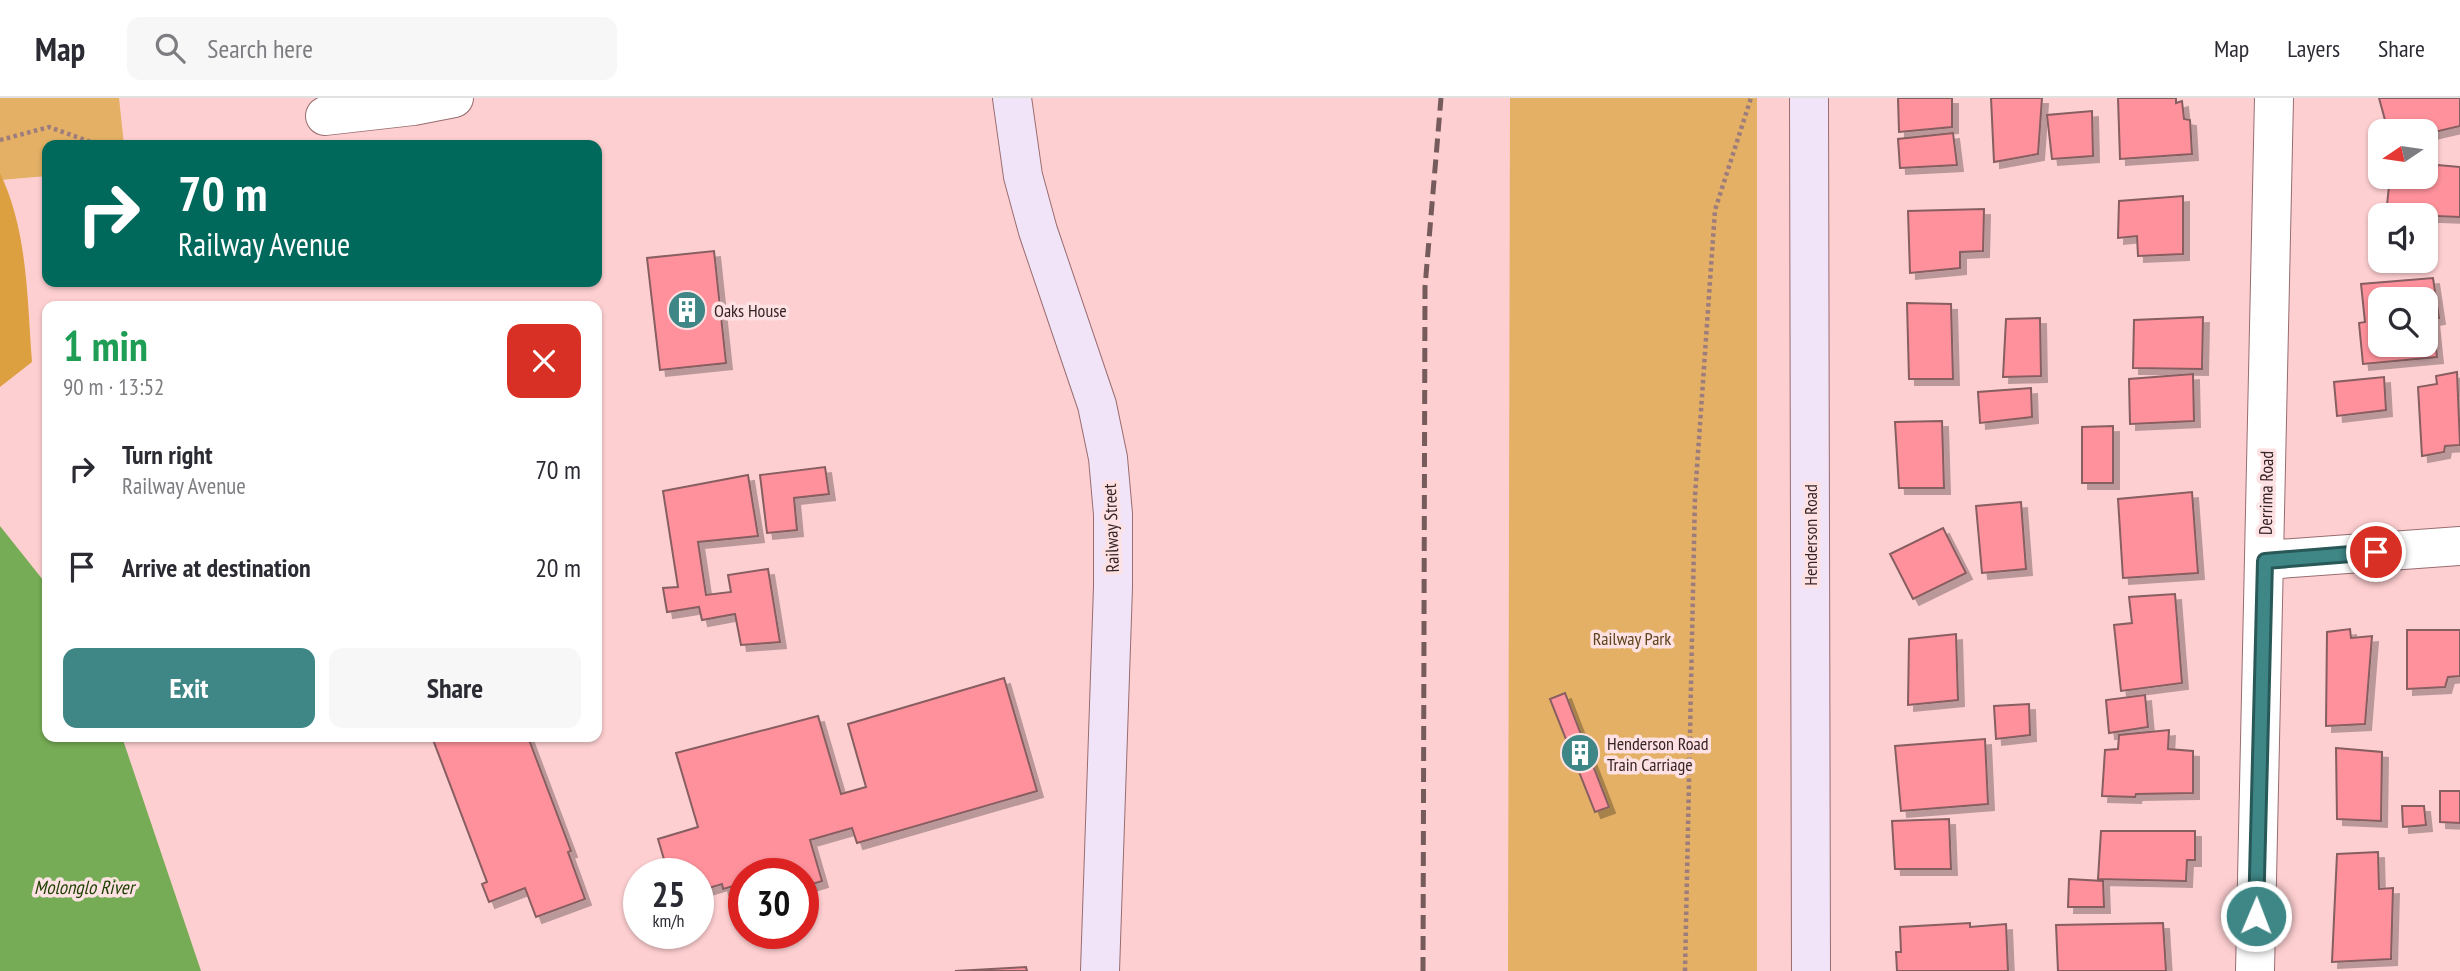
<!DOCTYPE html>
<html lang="en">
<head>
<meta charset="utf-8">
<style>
	body { margin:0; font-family:"PT Sans Narrow",sans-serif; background:#f7f7f7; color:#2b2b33; height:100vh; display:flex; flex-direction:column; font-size:26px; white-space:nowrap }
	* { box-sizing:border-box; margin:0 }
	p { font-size:23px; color:#7c7c81 }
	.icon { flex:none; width:38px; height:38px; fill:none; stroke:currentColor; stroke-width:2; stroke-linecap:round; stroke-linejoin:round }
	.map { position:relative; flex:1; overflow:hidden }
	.sheet { position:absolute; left:42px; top:203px; width:560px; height:441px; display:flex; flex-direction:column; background:#fff; border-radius:14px; box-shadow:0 2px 5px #0004 }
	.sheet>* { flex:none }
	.guide { position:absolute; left:42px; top:42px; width:560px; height:147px; border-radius:14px; box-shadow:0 2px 5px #0004; background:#00695c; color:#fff; overflow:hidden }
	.needle { width:46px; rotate:257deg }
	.controls { position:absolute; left:2368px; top:21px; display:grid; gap:14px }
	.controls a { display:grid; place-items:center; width:70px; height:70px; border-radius:14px; background:#fff; box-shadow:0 2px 5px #0004; font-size:35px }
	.speed { position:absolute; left:623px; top:760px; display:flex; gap:14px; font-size:35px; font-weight:700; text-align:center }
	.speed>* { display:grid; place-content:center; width:91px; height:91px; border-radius:50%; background:#fff; box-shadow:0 2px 5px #0004; line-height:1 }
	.speed small { font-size:18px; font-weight:400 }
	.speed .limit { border:10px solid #d22; background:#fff; color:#111 }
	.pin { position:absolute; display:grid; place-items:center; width:60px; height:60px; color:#fff; margin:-30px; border:4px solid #fff; border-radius:50%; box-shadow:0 2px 7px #0007 }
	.me { position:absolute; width:77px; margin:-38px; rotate:1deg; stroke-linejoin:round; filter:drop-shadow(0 0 5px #0008) }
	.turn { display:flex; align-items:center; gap:24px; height:147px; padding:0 21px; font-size:32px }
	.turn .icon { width:91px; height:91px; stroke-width:2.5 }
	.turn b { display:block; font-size:49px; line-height:60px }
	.round { display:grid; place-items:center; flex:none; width:74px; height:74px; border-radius:14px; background:#f7f7f7 }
	.head { display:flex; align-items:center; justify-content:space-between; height:119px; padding:0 21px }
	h1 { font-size:42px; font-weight:800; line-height:52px; color:#1e9e55 }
	.button { display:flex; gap:14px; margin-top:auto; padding:14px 21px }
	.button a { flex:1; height:80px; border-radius:14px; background:#3e8786; color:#fff; font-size:28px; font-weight:800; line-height:80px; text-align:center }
	.button a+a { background:#f7f7f7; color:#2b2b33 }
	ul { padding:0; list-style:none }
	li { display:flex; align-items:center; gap:21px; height:98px; padding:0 21px }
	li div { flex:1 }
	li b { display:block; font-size:26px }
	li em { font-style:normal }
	header { display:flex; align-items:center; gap:42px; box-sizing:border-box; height:98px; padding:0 35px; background:#fff; border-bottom:2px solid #e1e1e2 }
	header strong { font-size:33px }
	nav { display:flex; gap:38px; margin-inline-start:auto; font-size:24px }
	.search { width:490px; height:63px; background:#f7f7f7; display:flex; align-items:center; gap:18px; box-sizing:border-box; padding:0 24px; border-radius:14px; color:#7c7c81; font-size:26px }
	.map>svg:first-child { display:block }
</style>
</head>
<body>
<header>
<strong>Map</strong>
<div class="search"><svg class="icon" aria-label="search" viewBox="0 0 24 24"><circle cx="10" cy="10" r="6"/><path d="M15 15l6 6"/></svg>Search here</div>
<nav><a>Map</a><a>Layers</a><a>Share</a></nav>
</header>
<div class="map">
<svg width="2460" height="873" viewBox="0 0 2460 873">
	<defs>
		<filter id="shadow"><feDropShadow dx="6" dy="6" stdDeviation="0" flood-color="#0004"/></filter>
	</defs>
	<rect width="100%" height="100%" fill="#fecfd1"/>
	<path fill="#e3b065" d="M 0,0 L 119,0 L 124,47 L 47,47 L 47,78 L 0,82 Z
		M 1510,0 L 1757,0 L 1757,873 L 1508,873 Z"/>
	<path fill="#dda040" d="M 0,75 C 28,133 27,201 32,264 L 0,289 Z"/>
	<path fill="#76ac55" d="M 0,428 L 47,487 L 47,639 L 122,639 L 201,873 L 0,873 Z"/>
	<path fill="#fe919b" stroke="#875e61" stroke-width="2" fill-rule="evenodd" filter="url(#shadow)" d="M 1898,0 L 1952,0 L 1952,29 L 1899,34 Z
		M 1991,0 L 2042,0 L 2038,56 L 1994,64 Z
		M 2118,0 L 2176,0 L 2176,5 L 2182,3 L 2184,21 L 2190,22 L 2192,56 L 2120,61 Z
		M 2379,0 L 2460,0 L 2460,28 L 2426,36 L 2426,33 L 2388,33 Z
		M 2092,13 L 2093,58 L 2052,61 L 2047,17 Z
		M 1953,35 L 1957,67 L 1900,70 L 1898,41 Z
		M 2426,66 L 2460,69 L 2460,119 L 2386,116 L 2390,79 L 2426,79 Z
		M 2183,98 L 2183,156 L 2138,158 L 2137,138 L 2118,140 L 2119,103 Z
		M 1984,111 L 1983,153 L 1960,154 L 1960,170 L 1910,175 L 1908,113 Z
		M 714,153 L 726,265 L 660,272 L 647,160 Z
		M 2433,180 L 2439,220 L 2433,221 L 2437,259 L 2363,266 L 2359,225 L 2365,224 L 2361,186 ZM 2380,201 L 2426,201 L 2426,247 L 2380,247 Z
		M 1907,205 L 1951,206 L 1953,281 L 1909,281 Z
		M 2203,219 L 2202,271 L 2133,270 L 2134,222 Z
		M 2040,220 L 2041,278 L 2003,279 L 2006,221 Z
		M 2457,274 L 2460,347 L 2445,348 L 2444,354 L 2422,358 L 2418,289 L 2437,286 L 2436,278 Z
		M 2193,276 L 2194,323 L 2130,326 L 2129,281 Z
		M 2384,279 L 2386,312 L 2337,318 L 2334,284 Z
		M 2031,290 L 2032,319 L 1980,325 L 1978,294 Z
		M 1942,323 L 1944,390 L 1899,390 L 1895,324 Z
		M 2113,328 L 2113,385 L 2082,385 L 2082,329 Z
		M 825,369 L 829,396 L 794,400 L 797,432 L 767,435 L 760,377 Z
		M 748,377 L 758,438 L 698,444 L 706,497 L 731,494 L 728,477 L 768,471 L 780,544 L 741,547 L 735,516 L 702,522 L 699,509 L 667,514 L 663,490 L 678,489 L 663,393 Z
		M 2192,394 L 2198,475 L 2123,480 L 2118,401 Z
		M 2021,404 L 2026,471 L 1982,475 L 1976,408 Z
		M 1943,430 L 1966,475 L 1913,501 L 1890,456 Z
		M 2175,496 L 2182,585 L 2121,593 L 2114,527 L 2132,525 L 2129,499 Z
		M 2350,531 L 2351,540 L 2372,538 L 2365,626 L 2326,628 L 2327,534 Z
		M 2407,532 L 2460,532 L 2460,578 L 2448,579 L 2445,589 L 2407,591 Z
		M 1956,536 L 1958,602 L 1908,607 L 1909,541 Z
		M 1004,580 L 1037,693 L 857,745 L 852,730 L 810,742 L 822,783 L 803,789 L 803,775 L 744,775 L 744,785 L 723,791 L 722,786 L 699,793 L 698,775 L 668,775 L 658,741 L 698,729 L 676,655 L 818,618 L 841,696 L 866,689 L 848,626 Z
		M 1565,595 L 1609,709 L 1595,714 L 1550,601 Z
		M 2145,597 L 2148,629 L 2109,635 L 2106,602 Z
		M 2029,606 L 2030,637 L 1996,641 L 1994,608 Z
		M 2169,632 L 2168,651 L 2193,653 L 2193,695 L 2136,696 L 2135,699 L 2102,698 L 2105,652 L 2118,651 L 2119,637 Z
		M 432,639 L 528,639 L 571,753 L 568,754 L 585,801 L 536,819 L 525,790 L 489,804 L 482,786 L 487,784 Z
		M 1985,641 L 1988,706 L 1901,713 L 1895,648 Z
		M 2336,650 L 2382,654 L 2381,723 L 2337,721 Z
		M 2440,693 L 2460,693 L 2460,725 L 2440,724 Z
		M 2402,708 L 2424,708 L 2426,727 L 2403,729 Z
		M 1949,721 L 1951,771 L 1895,771 L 1892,723 Z
		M 2101,733 L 2195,733 L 2195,762 L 2187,762 L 2186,783 L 2098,781 Z
		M 2378,754 L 2379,791 L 2393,790 L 2391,861 L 2332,864 L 2337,756 Z
		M 2069,781 L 2103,783 L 2104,809 L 2068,809 Z
		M 1970,825 L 1970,829 L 2006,826 L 2008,873 L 1897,873 L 1896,854 L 1901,854 L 1900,829 Z
		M 2163,825 L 2166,873 L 2058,873 L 2056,827 Z
		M 1026,869 L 1027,873 L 955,873 Z"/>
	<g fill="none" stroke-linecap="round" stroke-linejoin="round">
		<g stroke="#976d70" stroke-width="40">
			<path id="street" d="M 325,18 L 413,8 L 454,0
				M 2265,462 L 2460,448
				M 2255,873 L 2274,0"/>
		</g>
		<g stroke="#976d70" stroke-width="40">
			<path id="secondary" d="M 1012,0 L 1023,78 L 1038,133 L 1097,307 L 1108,360 L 1113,416 L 1113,489 L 1100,873
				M 1809,0 L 1811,873"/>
		</g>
		<path stroke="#9d7c7d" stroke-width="4.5" stroke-dasharray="3.5 3.5" stroke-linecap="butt" d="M 0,42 L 49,29 L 99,47
			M 283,47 L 300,46
			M 1685,873 L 1695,398 L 1715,112 L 1751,0"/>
		<use href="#street" stroke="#fff" stroke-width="38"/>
		<use href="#secondary" stroke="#f2e4f8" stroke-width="38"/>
		<path stroke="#765b5c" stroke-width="5" stroke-dasharray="14 7" stroke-linecap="butt" d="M 1423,873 L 1425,189 L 1441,0"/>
	</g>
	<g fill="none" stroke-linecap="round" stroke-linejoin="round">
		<g stroke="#285857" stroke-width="18">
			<path id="route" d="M 2256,818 L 2265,463 L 2376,454"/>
		</g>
		<use href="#route" stroke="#3e8786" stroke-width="12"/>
	</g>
	<defs>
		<g id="building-disc" transform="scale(2.0125)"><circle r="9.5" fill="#3e8786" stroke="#fee1e2"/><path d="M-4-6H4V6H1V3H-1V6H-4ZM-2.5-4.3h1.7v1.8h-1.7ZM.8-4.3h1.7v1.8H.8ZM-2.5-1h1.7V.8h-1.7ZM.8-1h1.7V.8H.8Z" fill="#fff"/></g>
	</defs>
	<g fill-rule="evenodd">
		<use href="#building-disc" x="687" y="212"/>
		<use href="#building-disc" x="1580" y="655"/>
	</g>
	<g text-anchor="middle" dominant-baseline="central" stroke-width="7" stroke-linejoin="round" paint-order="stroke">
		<g font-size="18" fill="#362425" stroke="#fee1e2" text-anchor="start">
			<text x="714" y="212">Oaks House</text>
			<text x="1607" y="645">Henderson Road<tspan x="1607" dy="21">Train Carriage</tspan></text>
		</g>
		<g font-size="18" fill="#362425" stroke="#fee1e2">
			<text transform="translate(2266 395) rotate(-89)">Derrima Road</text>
			<text transform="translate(1111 430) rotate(-92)">Railway Street</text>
			<text transform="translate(1810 437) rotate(-90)">Henderson Road</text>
		</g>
		<g font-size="18" fill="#5d431c" stroke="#fee1e2">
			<text x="1632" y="540">Railway Park</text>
		</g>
		<g font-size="19" font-style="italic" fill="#1d3f00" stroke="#fee1e2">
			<text x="84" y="789">Molonglo River</text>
		</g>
	</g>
</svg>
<div class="controls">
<a><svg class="needle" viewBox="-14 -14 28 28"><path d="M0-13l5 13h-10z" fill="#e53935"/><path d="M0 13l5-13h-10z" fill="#7c7c81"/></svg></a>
<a><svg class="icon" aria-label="sound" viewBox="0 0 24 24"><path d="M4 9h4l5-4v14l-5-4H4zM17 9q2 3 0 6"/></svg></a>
<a><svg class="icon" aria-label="search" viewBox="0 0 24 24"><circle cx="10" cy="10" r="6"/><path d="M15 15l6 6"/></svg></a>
</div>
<div class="speed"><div>25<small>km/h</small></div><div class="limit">30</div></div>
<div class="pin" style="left:2376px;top:454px;background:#d93025"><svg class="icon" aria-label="arrive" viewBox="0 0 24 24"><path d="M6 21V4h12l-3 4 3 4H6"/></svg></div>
<svg class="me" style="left:2256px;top:818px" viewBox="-20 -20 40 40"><circle r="17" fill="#3e8786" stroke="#fff" stroke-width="3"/><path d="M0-11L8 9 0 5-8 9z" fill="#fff"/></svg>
<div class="guide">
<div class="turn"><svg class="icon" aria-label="right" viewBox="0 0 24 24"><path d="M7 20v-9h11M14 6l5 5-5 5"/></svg><div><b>70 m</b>Railway Avenue</div></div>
</div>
<section class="sheet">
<div class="head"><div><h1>1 min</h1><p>90 m · 13:52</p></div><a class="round" style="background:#d93025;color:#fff"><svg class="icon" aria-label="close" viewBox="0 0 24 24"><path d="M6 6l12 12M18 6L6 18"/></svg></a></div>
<ul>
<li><svg class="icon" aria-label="right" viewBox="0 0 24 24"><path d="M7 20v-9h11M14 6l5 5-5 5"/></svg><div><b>Turn right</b><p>Railway Avenue</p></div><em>70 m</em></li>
<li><svg class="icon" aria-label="arrive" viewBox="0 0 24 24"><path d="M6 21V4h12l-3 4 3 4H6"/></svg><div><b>Arrive at destination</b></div><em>20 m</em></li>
</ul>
<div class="button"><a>Exit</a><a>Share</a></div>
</section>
</div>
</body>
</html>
